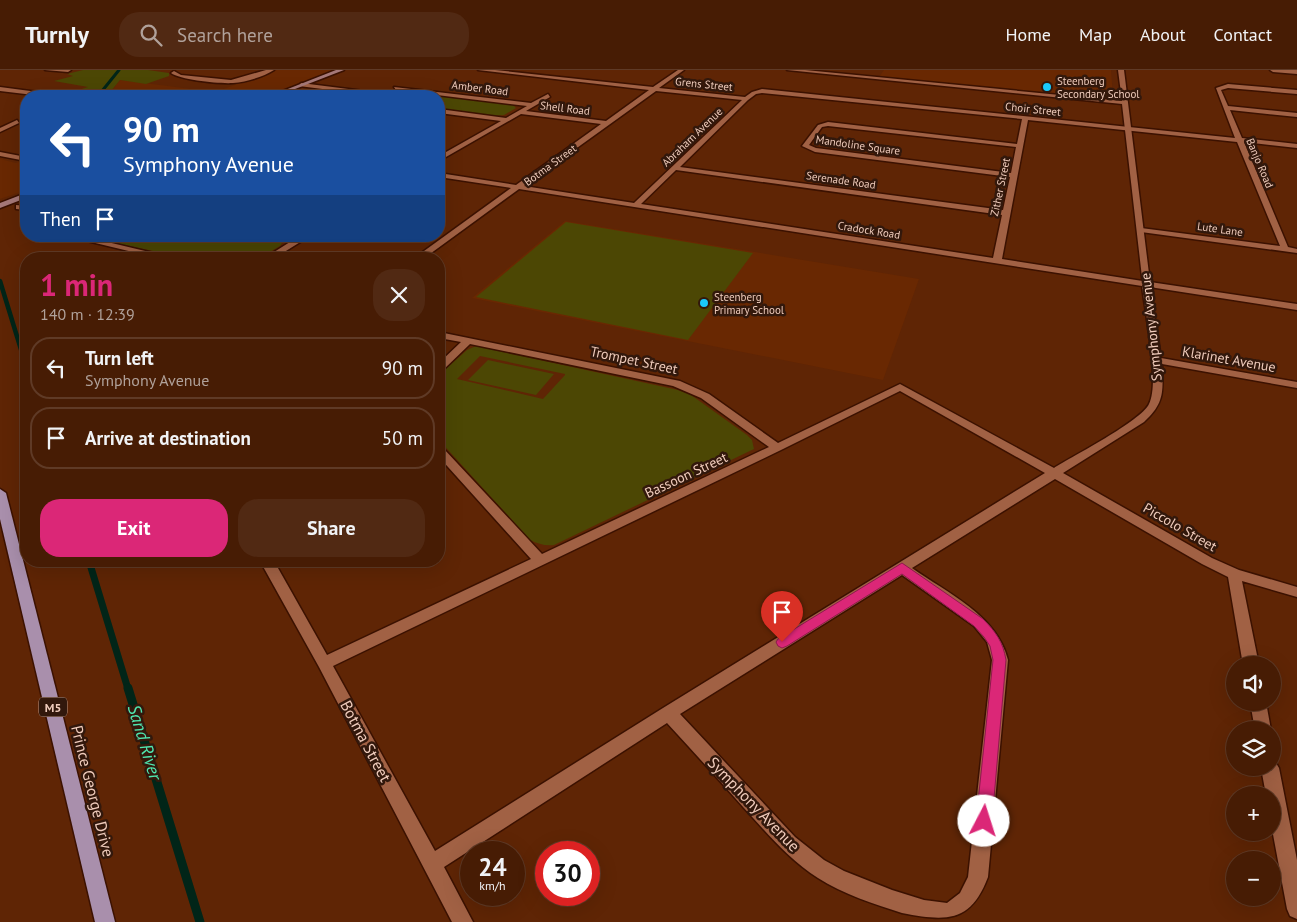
<!DOCTYPE html>
<html lang="en">
<head>
<meta charset="utf-8">
<style>
	body { margin:0; font-family:"PT Sans",sans-serif; background:#512913; color:#f1f3f6; height:100vh; display:flex; flex-direction:column; font-size:19px; white-space:nowrap }
	* { box-sizing:border-box; margin:0 }
	p { font-size:16px; color:#b0a19a }
	.icon { flex:none; width:28px; height:28px; fill:none; stroke:currentColor; stroke-width:2; stroke-linecap:round; stroke-linejoin:round }
	.map { position:relative; flex:1; overflow:hidden }
	.details { position:absolute; left:20px; top:182px; width:425px; height:315px; display:flex; flex-direction:column; background:#471c04; border-radius:20px; box-shadow:0 5px 20px #0002,0 0 0 1px #5f3a26 }
	.details>* { flex:none }
	.guide { position:absolute; left:20px; top:20px; width:425px; height:152px; border-radius:20px; box-shadow:0 5px 20px #0002,0 0 0 1px #5f3a26; background:#1a4fa0; color:#fff; overflow:hidden }
	.fabs { position:absolute; left:1226px; top:586px; display:grid; gap:10px }
	.fabs a { display:grid; place-items:center; width:55px; height:55px; border-radius:50%; background:#471c04; box-shadow:0 5px 20px #0002,0 0 0 1px #5f3a26; font-size:25px }
	.speed { position:absolute; left:460px; top:771px; display:flex; gap:10px; font-size:25px; font-weight:700; text-align:center }
	.speed>* { display:grid; place-content:center; width:65px; height:65px; border-radius:50%; background:#471c04; box-shadow:0 5px 20px #0002,0 0 0 1px #5f3a26; line-height:1 }
	.speed small { font-size:12px; font-weight:400 }
	.speed .limit { border:8px solid #d22; background:#fff; color:#111 }
	.pin { position:absolute; display:grid; place-items:center; width:42px; height:42px; color:#fff; margin:-51px -21px; border-radius:50% 50% 50% 0; rotate:-45deg; box-shadow:0 0 5px #0007 }
	.pin .icon { rotate:45deg }
	.me { position:absolute; width:55px; margin:-28px; rotate:5deg; stroke-linejoin:round; filter:drop-shadow(0 0 4px #0008) }
	.turn { display:flex; align-items:center; gap:18px; height:105px; padding:0 20px; font-size:22px }
	.turn .icon { width:65px; height:65px; stroke-width:2.5 }
	.turn b { display:block; font-size:35px; line-height:42px }
	.then { display:flex; align-items:center; height:48px; padding:0 20px; background:#0003; gap:10px; font-size:19px }
	.round { display:grid; place-items:center; flex:none; width:52px; height:52px; border-radius:20px; background:#512913 }
	.overview { display:flex; align-items:center; justify-content:space-between; height:85px; padding:0 20px }
	h1 { font-size:30px; font-weight:800; line-height:38px; color:#db2777 }
	.button { display:flex; gap:10px; margin-top:auto; padding:10px 20px }
	.button a { flex:1; height:58px; border-radius:20px; background:#db2777; color:#fff; font-size:20px; font-weight:800; line-height:58px; text-align:center }
	.button a+a { background:#512913; color:#f1f3f6 }
	ul { padding:0; list-style:none }
	li { display:flex; align-items:center; gap:15px; height:62px; margin:0 10px 8px; padding:0 10px; border:2px solid #5f3a26; border-radius:20px }
	li div { flex:1 }
	li b { display:block; font-size:19px }
	li em { font-style:normal }
	header { display:flex; align-items:center; gap:30px; box-sizing:border-box; height:70px; padding:0 25px; background:#471c04; border-bottom:1px solid #5f3a26 }
	header strong { font-size:24px }
	nav { display:flex; gap:28px; margin-inline-start:auto; font-size:18px }
	.search { width:350px; height:45px; background:#512913; display:flex; align-items:center; gap:12px; box-sizing:border-box; padding:0 18px; border-radius:20px; color:#b0a19a; font-size:19px }
	.map>svg:first-child { display:block }
</style>
</head>
<body>
<header>
<strong>Turnly</strong>
<div class="search"><svg class="icon" aria-label="search" viewBox="0 0 24 24"><circle cx="10" cy="10" r="6"/><path d="M15 15l6 6"/></svg>Search here</div>
<nav><a>Home</a><a>Map</a><a>About</a><a>Contact</a></nav>
</header>
<div class="map">
<svg width="1297" height="852" viewBox="0 0 1297 852">
	<rect width="100%" height="100%" fill="#5f2505"/>
	<path fill="#692802" d="M 277,0 L 341,0 L 273,26 L 107,26 L 120,10 L 215,22 Z
		M 884,0 L 1111,0 L 1113,27 L 1104,29 L 879,7 Z
		M 0,89 L 16,93 L 26,89 L 26,120 L 0,129 Z
		M 565,151 L 919,209 L 883,310 L 472,228 Z"/>
	<path fill="#4c4704" fill-rule="evenodd" d="M 83,0 L 148,0 L 169,3 L 169,6 L 146,14 L 120,10 L 107,26 L 71,26 L 77,24 L 69,23 L 88,17 L 54,11 L 73,6 L 67,4 Z
		M 403,22 L 513,35 L 516,38 L 504,45 L 494,46 L 439,39 L 439,26 L 388,26 Z
		M 566,152 L 753,183 L 688,270 L 476,227 Z
		M 82,166 L 257,166 L 282,173 L 280,176 L 258,189 L 191,189 Z
		M 476,276 L 678,320 L 691,325 L 747,365 L 752,370 L 754,379 L 554,475 C 545,476 538,474 530,470 L 439,370 L 439,305 L 467,280 ZM 480,286 L 565,304 L 565,305 L 543,329 L 457,309 Z
		M 488,290 L 554,304 L 536,325 L 468,310 Z"/>
	<g fill="none" stroke-linecap="round" stroke-linejoin="round">
		<path stroke="#012518" stroke-width="3" d="M 98,26 L 119,0"/>
		<path stroke="#012518" stroke-width="4.5" d="M 0,211 L 23,286"/>
		<path stroke="#012518" stroke-width="5.5" d="M 23,285 L 26,294"/>
		<path stroke="#012518" stroke-width="7" d="M 89,491 L 128,619"/>
		<path stroke="#012518" stroke-width="9" d="M 128,618 L 200,852"/>
		<g stroke="#3b1100" stroke-width="3">
			<path id="minor" d="M 45,0 L 71,0 L 68,2 Z
				M 266,0 L 274,0 C 263,7 246,12 233,13 C 220,14 181,10 171,3 L 174,1 L 181,5 L 231,10 Z
				M 478,0 L 495,0 L 653,17 L 678,0 L 684,0 L 659,18 L 745,27 L 752,22 L 762,19 L 1235,68 L 1216,18 L 1228,14 L 1297,20 L 1297,24 L 1228,18 L 1221,20 L 1228,36 L 1297,43 L 1297,47 L 1230,40 L 1242,68 L 1297,74 L 1297,78 L 1244,72 L 1288,177 L 1297,179 L 1297,183 L 1141,162 L 1137,160 L 1141,158 L 1280,176 L 1237,72 L 1028,50 L 1002,189 L 1149,212 L 1161,288 L 1297,312 L 1297,318 L 1162,294 C 1163,321 1165,333 1144,352 L 1063,403 L 1212,488 L 1239,500 L 1297,517 L 1297,527 L 1242,511 L 1259,595 L 1243,595 L 1228,507 L 1202,494 L 1055,409 L 912,498 C 947,523 997,545 1008,590 L 988,807 C 971,852 948,852 902,843 C 874,834 843,824 818,808 C 789,790 767,763 744,738 C 718,709 693,681 667,653 L 444,797 L 473,852 L 452,852 L 319,597 L 260,491 L 274,491 L 327,585 L 531,489 L 439,387 L 439,377 L 443,378 L 542,484 L 769,377 L 701,328 L 673,316 L 470,274 L 443,300 L 439,301 L 439,293 L 461,272 L 439,268 L 439,262 L 680,311 L 709,324 L 778,373 L 900,314 L 1054,398 C 1073,386 1141,351 1149,334 C 1160,312 1145,242 1142,216 L 519,119 L 423,189 L 413,189 L 511,118 L 439,107 L 439,103 L 516,115 L 601,54 L 521,44 L 439,91 L 439,86 L 501,51 L 439,43 L 439,39 L 506,48 L 527,36 L 396,20 L 394,17 L 531,33 L 548,24 L 550,27 L 526,41 L 606,51 L 649,20 ZM 656,21 L 742,30 L 634,133 L 524,116 ZM 762,23 L 1022,49 L 1017,74 L 828,52 L 818,55 L 802,76 L 815,82 L 1010,107 L 1003,140 L 680,97 L 748,30 L 756,24 ZM 828,56 L 1016,77 L 1011,103 L 816,78 L 809,75 L 822,57 ZM 676,100 L 1002,145 L 993,188 L 641,134 ZM 900,321 L 1045,403 L 663,638 L 435,781 L 333,596 L 781,380 ZM 902,505 L 974,556 L 987,572 L 992,590 L 968,807 L 960,823 L 947,833 L 924,830 L 892,820 L 844,801 L 824,790 L 795,767 L 680,644 Z
				M 1270,0 L 1297,0 L 1297,4 L 1273,2 Z
				M 301,13 L 380,23 L 383,25 L 377,26 L 299,16 Z
				M 0,17 L 53,24 L 56,26 L 42,26 L 0,21 Z
				M 17,50 L 19,53 L 0,62 L 0,58 Z
				M 0,82 L 26,87 L 26,91 L 0,86 Z
				M 16,135 L 26,136 L 26,140 L 16,139 Z
				M 66,166 L 82,166 L 179,189 L 162,189 Z
				M 267,166 L 296,168 L 300,166 L 310,166 L 273,189 L 263,189 L 290,172 Z
				M 1250,632 L 1266,632 L 1271,660 L 1255,660 Z
				M 1272,691 L 1276,693 L 1279,698 L 1297,790 L 1297,849 L 1290,846 L 1287,839 L 1272,759 L 1272,725 L 1266,725 L 1261,698 L 1272,698 Z"/>
		</g>
		<g stroke="#3b1100" stroke-width="3">
			<path id="tertiary" d="M 787,0 L 805,0 L 1122,31 L 1118,0 L 1124,0 L 1150,212 L 1297,234 L 1297,240 L 1143,216 L 1122,34 Z"/>
		</g>
		<g stroke="#3b1100" stroke-width="3">
			<path id="secondary" d="M 336,0 L 344,0 L 277,26 L 270,26 Z
				M 26,123 L 26,128 L 0,138 L 0,133 Z"/>
		</g>
		<g stroke="#3b1100" stroke-width="3">
			<path id="primary" d="M 0,419 L 6,423 L 115,852 L 95,852 L 0,449 Z"/>
		</g>
		<use href="#minor" fill="#a16144" fill-rule="evenodd"/>
		<use href="#tertiary" fill="#a16144" fill-rule="evenodd"/>
		<use href="#secondary" fill="#a57878" fill-rule="evenodd"/>
		<use href="#primary" fill="#a98fac" fill-rule="evenodd"/>
	</g>
	<path fill="#db2777" stroke="#8e194d" d="M 902,493 L 983,549 C 996,562 1003,572 1006,590 L 992,751 L 990,756 L 984,759 L 978,756 L 976,751 L 993,590 L 990,576 L 984,567 L 974,556 L 902,504 L 787,576 L 782,578 L 778,576 L 776,572 L 778,569 Z"/>
	<g fill="#1acafc" stroke="#32180c" stroke-width="2">
		<circle cx="1047" cy="17" r="5"/>
		<circle cx="704" cy="233" r="5"/>
	</g>
	<g text-anchor="middle" dominant-baseline="central" stroke-width="5" stroke-linejoin="round" paint-order="stroke">
		<g font-size="11" fill="#efcbbb" stroke="#32180c" text-anchor="start">
			<text x="1057" y="11">Steenberg<tspan x="1057" dy="13">Secondary School</tspan></text>
			<text x="714" y="227">Steenberg<tspan x="714" dy="13">Primary School</tspan></text>
		</g>
		<g font-size="11" fill="#efcbbb" stroke="#32180c">
			<text transform="translate(704 14) rotate(6)">Grens Street</text>
			<text transform="translate(480 18) rotate(7)">Amber Road</text>
			<text transform="translate(565 38) rotate(7)">Shell Road</text>
			<text transform="translate(1033 39) rotate(6)">Choir Street</text>
			<text transform="translate(692 67) rotate(-44)">Abraham Avenue</text>
			<text transform="translate(858 75) rotate(8)">Mandoline Square</text>
			<text transform="translate(1260 93) rotate(67)">Banjo Road</text>
			<text transform="translate(550 95) rotate(-36)">Botma Street</text>
			<text transform="translate(841 110) rotate(8)">Serenade Road</text>
			<text transform="translate(1000 117) rotate(-78)">Zither Street</text>
			<text transform="translate(1220 159) rotate(8)">Lute Lane</text>
			<text transform="translate(869 160) rotate(9)">Cradock Road</text>
		</g>
		<rect fill="#32180c" stroke="#b69586" stroke-width="1" x="39" y="627.5" width="28" height="19" rx="4"/>
		<g font-size="12" font-weight="bold" fill="#efcbbb">
			<text x="53" y="637">M5</text>
		</g>
		<g font-size="14" fill="#efcbbb" stroke="#32180c">
			<text transform="translate(1151 257) rotate(-96)">Symphony Avenue</text>
			<text transform="translate(1229 289) rotate(10)">Klarinet Avenue</text>
			<text transform="translate(634 290) rotate(12)">Trompet Street</text>
			<text transform="translate(686 405) rotate(-25)">Bassoon Street</text>
			<text transform="translate(1180 457) rotate(30)">Piccolo Street</text>
		</g>
		<g font-size="16" fill="#efcbbb" stroke="#32180c">
			<text transform="translate(366 671) rotate(62)">Botma Street</text>
			<text transform="translate(93 721) rotate(76)">Prince George Drive</text>
			<text transform="translate(754 734) rotate(46)">Symphony Avenue</text>
		</g>
		<g font-size="18" font-style="italic" fill="#50e6af" stroke="#32180c">
			<text transform="translate(145 672) rotate(73)">Sand River</text>
		</g>
	</g>
</svg>
<div class="fabs">
<a><svg class="icon" aria-label="sound" viewBox="0 0 24 24"><path d="M4 9h4l5-4v14l-5-4H4zM17 9q2 3 0 6"/></svg></a>
<a><svg class="icon" aria-label="layers" viewBox="0 0 24 24"><path d="M12 4l9 5-9 5-9-5zM3 14l9 5 9-5"/></svg></a>
<a>+</a>
<a>−</a>
</div>
<div class="speed"><div>24<small>km/h</small></div><div class="limit">30</div></div>
<div class="pin" style="left:782px;top:572px;background:#d93025"><svg class="icon" aria-label="arrive" viewBox="0 0 24 24"><path d="M6 21V4h12l-3 4 3 4H6"/></svg></div>
<svg class="me" style="left:984px;top:751px" viewBox="-20 -20 40 40"><circle r="19" fill="#fff"/><path d="M0-13L10 11 0 6-10 11z" fill="#db2777"/></svg>
<div class="guide">
<div class="turn"><svg class="icon" aria-label="left" viewBox="0 0 24 24"><path d="M17 20v-9H6M10 6l-5 5 5 5"/></svg><div><b>90 m</b>Symphony Avenue</div></div>
<div class="then">Then<svg class="icon" aria-label="arrive" viewBox="0 0 24 24"><path d="M6 21V4h12l-3 4 3 4H6"/></svg></div>
</div>
<section class="details">
<div class="overview"><div><h1>1 min</h1><p>140 m · 12:39</p></div><a class="round"><svg class="icon" aria-label="close" viewBox="0 0 24 24"><path d="M6 6l12 12M18 6L6 18"/></svg></a></div>
<ul>
<li><svg class="icon" aria-label="left" viewBox="0 0 24 24"><path d="M17 20v-9H6M10 6l-5 5 5 5"/></svg><div><b>Turn left</b><p>Symphony Avenue</p></div><em>90 m</em></li>
<li><svg class="icon" aria-label="arrive" viewBox="0 0 24 24"><path d="M6 21V4h12l-3 4 3 4H6"/></svg><div><b>Arrive at destination</b></div><em>50 m</em></li>
</ul>
<div class="button"><a>Exit</a><a>Share</a></div>
</section>
</div>
</body>
</html>
